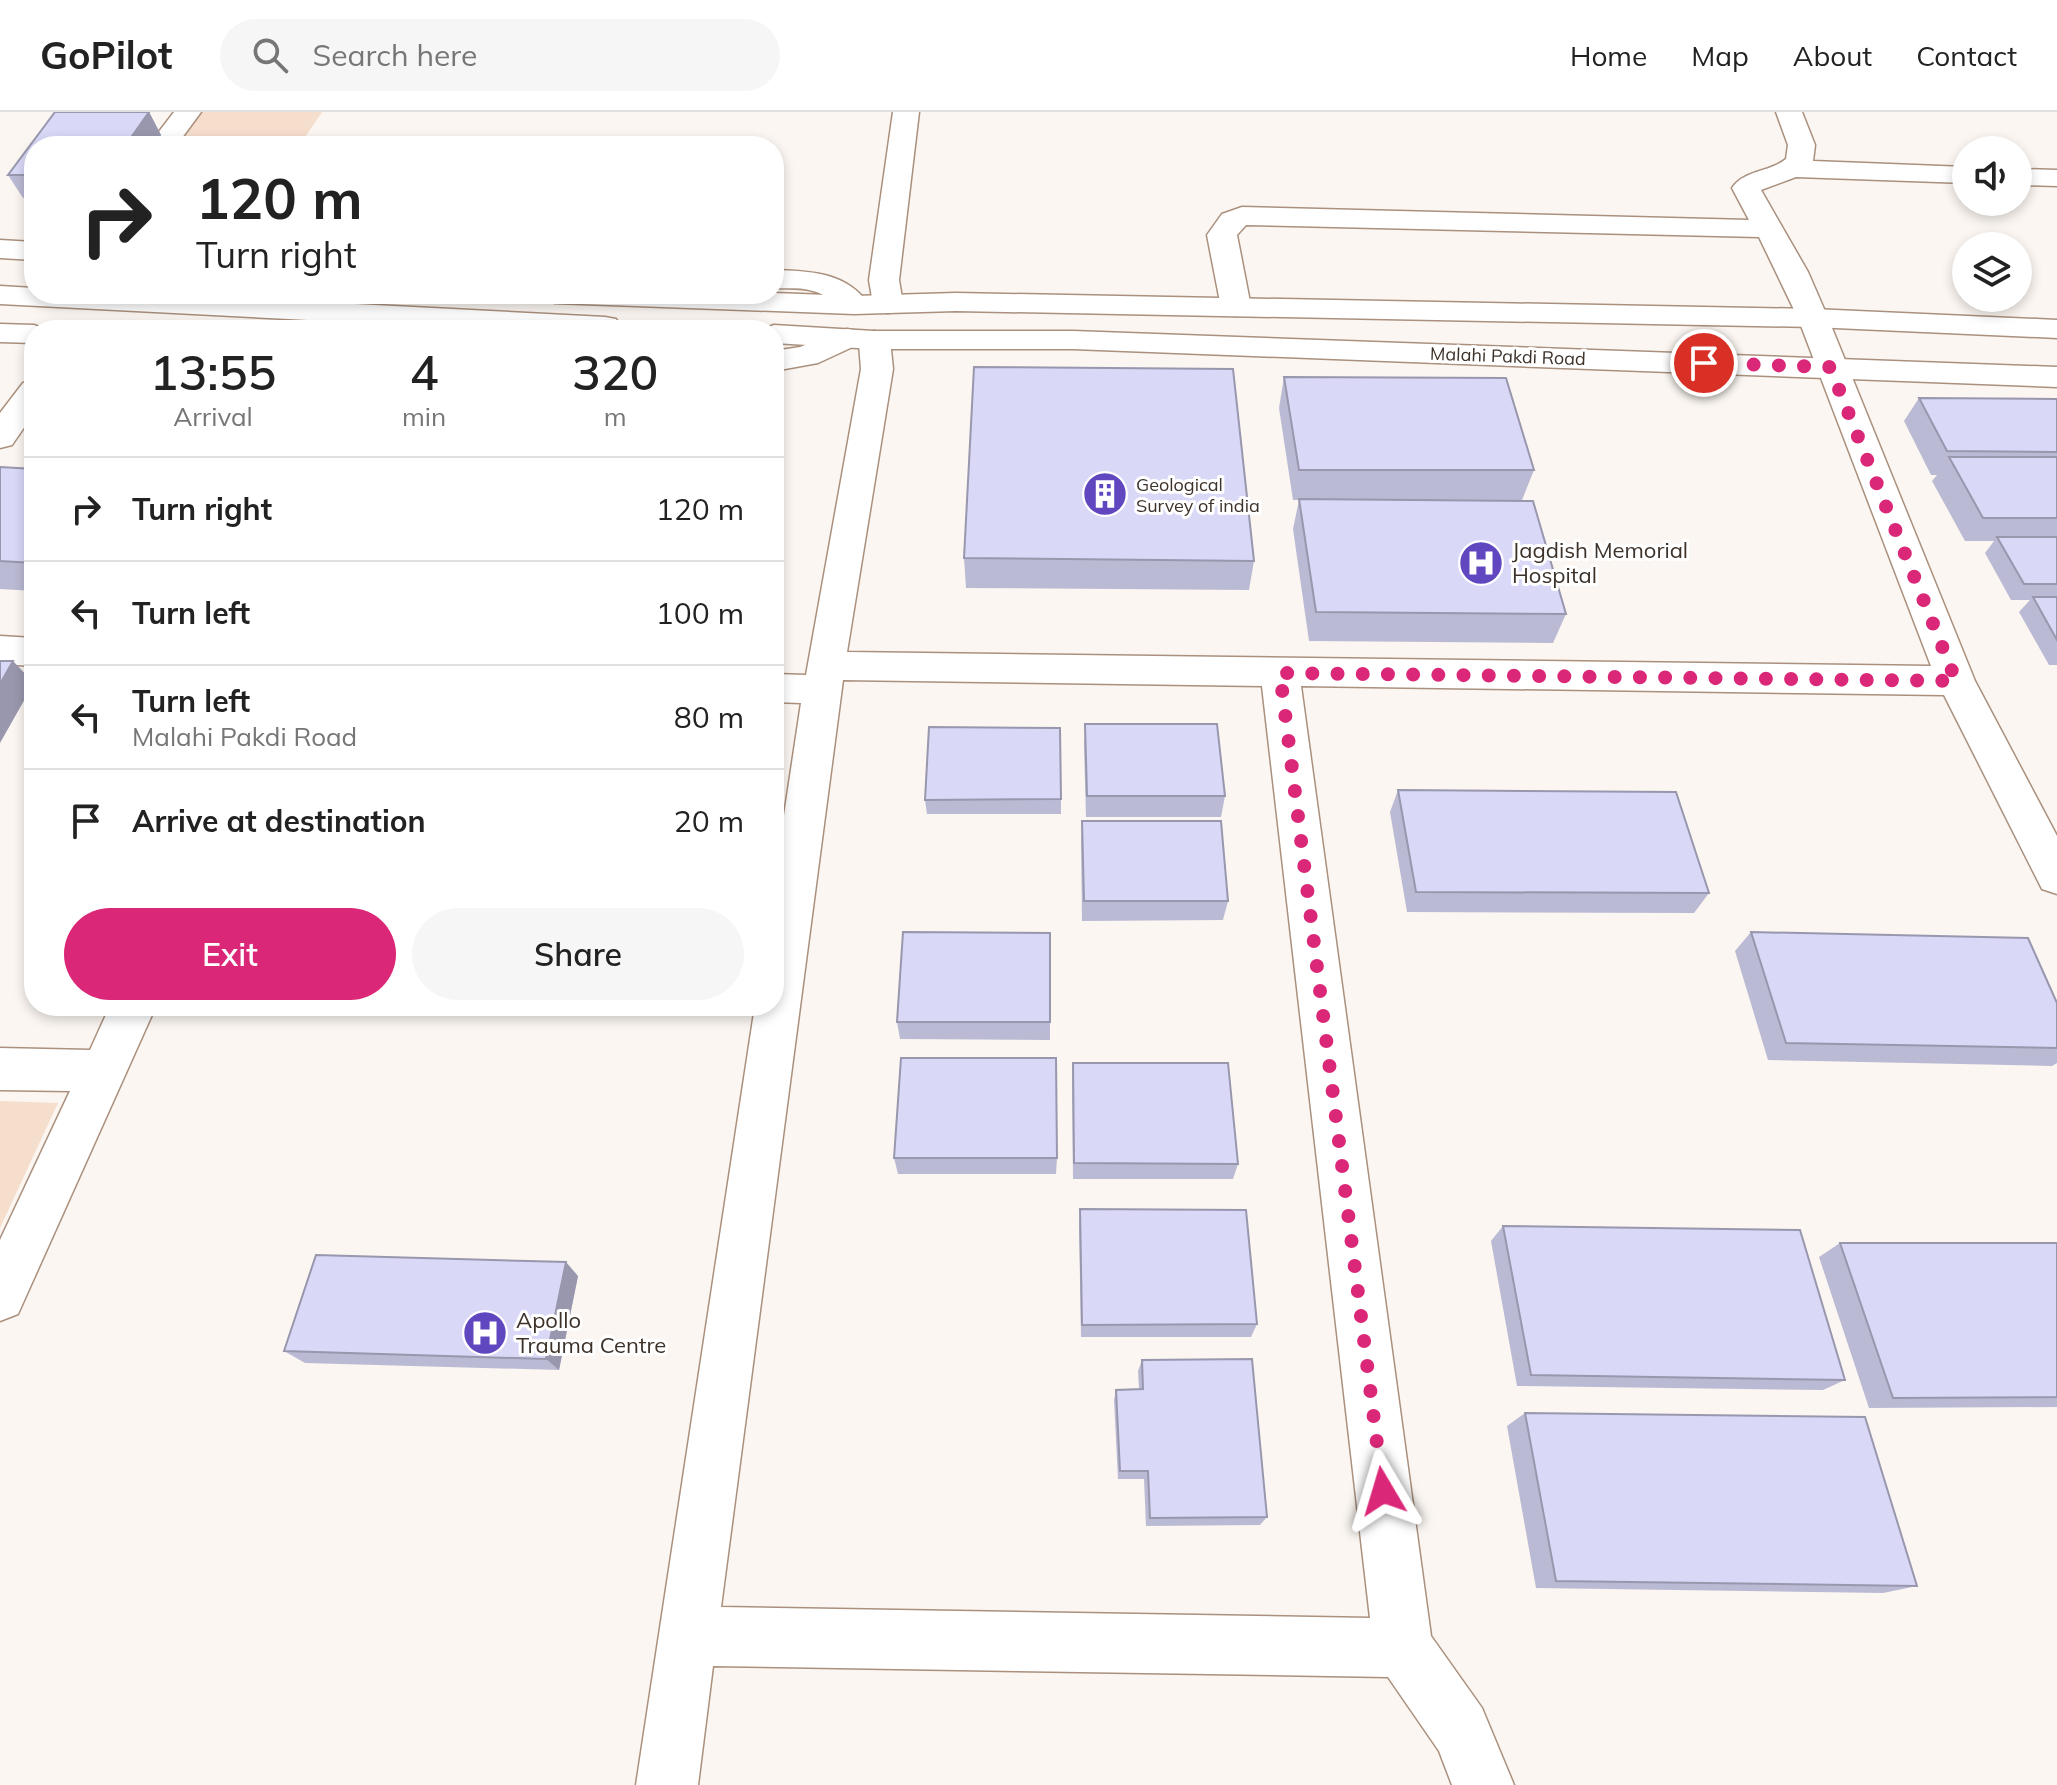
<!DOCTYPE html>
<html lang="en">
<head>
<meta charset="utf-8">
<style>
	body { margin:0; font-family:Mulish,sans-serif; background:#f6f6f6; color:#222; height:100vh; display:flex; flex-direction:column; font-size:30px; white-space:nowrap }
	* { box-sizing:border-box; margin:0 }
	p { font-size:26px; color:#767676 }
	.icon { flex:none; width:44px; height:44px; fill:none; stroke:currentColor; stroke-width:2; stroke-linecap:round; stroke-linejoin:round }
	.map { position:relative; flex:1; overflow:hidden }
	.details { position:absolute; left:24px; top:208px; width:760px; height:696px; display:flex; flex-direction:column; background:#fff; border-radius:32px; box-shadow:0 4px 12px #0003 }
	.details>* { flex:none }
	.top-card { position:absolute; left:24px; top:24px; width:760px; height:168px; border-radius:32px; box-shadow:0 4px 12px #0003; background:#fff; color:#222; overflow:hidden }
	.buttons { position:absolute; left:1952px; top:24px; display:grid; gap:16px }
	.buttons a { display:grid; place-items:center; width:80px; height:80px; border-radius:50%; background:#fff; box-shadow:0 4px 12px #0003; font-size:40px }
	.pin { position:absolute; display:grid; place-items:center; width:68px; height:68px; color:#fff; margin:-34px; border:4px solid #fff; border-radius:50%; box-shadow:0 2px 8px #0007 }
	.me { position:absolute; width:88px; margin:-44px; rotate:353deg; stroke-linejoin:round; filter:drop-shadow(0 0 6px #0008) }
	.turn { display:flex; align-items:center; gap:28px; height:168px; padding:0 40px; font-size:36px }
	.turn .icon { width:104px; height:104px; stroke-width:2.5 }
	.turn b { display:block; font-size:56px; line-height:68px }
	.eta { display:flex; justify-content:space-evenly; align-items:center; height:136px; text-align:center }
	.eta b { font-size:48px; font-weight:600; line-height:56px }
	.primary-button { display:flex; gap:16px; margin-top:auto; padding:16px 40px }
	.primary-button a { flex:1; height:92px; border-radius:48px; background:#db2777; color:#fff; font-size:32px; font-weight:600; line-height:92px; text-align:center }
	.primary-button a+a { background:#f6f6f6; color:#222 }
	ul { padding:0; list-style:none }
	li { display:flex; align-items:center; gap:24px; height:104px; padding:0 40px; border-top:2px solid #e0e0e0 }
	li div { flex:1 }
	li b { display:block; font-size:30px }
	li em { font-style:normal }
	header { display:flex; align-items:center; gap:48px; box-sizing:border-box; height:112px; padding:0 40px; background:#fff; border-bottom:2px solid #e0e0e0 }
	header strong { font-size:38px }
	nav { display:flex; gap:44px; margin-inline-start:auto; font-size:28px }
	.search { width:560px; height:72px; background:#f6f6f6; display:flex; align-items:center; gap:20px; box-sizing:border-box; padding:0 28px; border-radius:44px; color:#767676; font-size:30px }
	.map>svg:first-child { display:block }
</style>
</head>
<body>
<header>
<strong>GoPilot</strong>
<div class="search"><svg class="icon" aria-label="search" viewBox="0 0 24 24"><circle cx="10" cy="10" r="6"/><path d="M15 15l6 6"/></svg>Search here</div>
<nav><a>Home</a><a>Map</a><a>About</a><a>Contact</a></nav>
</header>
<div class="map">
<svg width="2057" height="1673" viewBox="0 0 2057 1673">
	<rect width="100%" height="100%" fill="#fbf6f1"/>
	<path fill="#f6decd" d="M 194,0 L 322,0 L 299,34 L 172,34 Z
		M 0,989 L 58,991 L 0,1116 Z"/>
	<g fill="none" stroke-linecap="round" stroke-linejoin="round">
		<g stroke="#aa907d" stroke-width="3">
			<path id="minor" d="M 174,0 L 201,0 L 176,34 L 148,34 Z
				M 893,0 L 919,0 L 899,168 L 903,192 L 899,199 L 888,201 L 877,199 L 873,192 L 869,168 Z
				M 1776,0 L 1802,0 L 1815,33 L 1813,49 L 1966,55 L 1966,71 L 1796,65 L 1761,78 L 1808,160 L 1828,206 L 1975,569 L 2057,724 L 2057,782 L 2042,777 L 1944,583 L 1301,574 L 1431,1524 L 1482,1596 L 1514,1673 L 1452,1673 L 1439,1639 L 1388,1565 L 713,1554 L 698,1673 L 636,1673 L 755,894 L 774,894 L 774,770 L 801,591 L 774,590 L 774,562 L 806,563 L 861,257 L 859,232 L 818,251 L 774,259 L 774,239 L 800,235 L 847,217 L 858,219 L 861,224 L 874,219 L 885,221 L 890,228 L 893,257 L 847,540 L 1931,554 L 1798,206 L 1759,125 L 1246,113 L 1237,123 L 1251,195 L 1247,202 L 1236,204 L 1225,202 L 1221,195 L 1207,123 L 1222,102 L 1242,95 L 1749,108 L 1732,76 C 1744,58 1770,60 1786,47 L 1788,33 ZM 843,568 L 1262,574 L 1370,1506 L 721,1495 Z
				M 2018,57 L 2057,58 L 2057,74 L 2018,73 Z
				M 0,128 L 34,130 L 34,148 L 0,146 Z
				M 774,158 C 810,159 847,160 869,193 L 865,200 C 840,206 835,184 813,179 C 801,175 787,177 774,176 Z
				M 0,212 L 34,213 L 47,218 L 34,218 L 34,231 L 0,230 Z
				M 34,268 L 34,301 L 12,333 L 0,336 L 0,301 L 23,271 Z
				M 0,524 L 34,526 L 34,554 L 0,552 Z
				M 110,894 L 156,894 L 18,1202 L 0,1209 L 0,1128 L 70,979 L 0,978 L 0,936 L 90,938 Z"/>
		</g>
		<g stroke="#aa907d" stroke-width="3">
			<path id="major" d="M 0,174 L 34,176 L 34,182 L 160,182 L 605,205 L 616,207 L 621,214 L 618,218 L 502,218 L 0,192 Z
				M 774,181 L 854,184 L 956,181 L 1813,197 L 2057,208 L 2057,226 L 1813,215 L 956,199 L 854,202 L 555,191 L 544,188 L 540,182 Z
				M 774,213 L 874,219 L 1073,219 L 2057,255 L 2057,275 L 1073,237 L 874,237 L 774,231 L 774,218 L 761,218 Z"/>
		</g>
		<use href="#minor" fill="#fff" fill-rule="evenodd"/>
		<use href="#major" fill="#fff" fill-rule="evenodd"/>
	</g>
	<path fill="#bbbad4" d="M 55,0 L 149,0 L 161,23 L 154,34 L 34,34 L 34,86 L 23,86 L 8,63 Z
		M 1284,265 L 1534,358 L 1522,388 L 1341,388 L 1566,502 L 1553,531 L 1309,529 L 1293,417 L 1299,388 L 1293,388 L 1279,296 Z
		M 1919,286 L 2057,287 L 2057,553 L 2049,553 L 2019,500 L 2030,488 L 2011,488 L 1985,441 L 1994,429 L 1965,429 L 1932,369 L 1937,363 L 1931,363 L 1904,309 Z
		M 0,355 L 34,357 L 34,479 L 0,477 Z
		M 964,446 L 1254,449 L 1249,478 L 966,476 Z
		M 1085,612 L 1225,684 L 1221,705 L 1086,705 L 1084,634 Z
		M 1398,678 L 1709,781 L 1694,801 L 1407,800 L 1390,700 Z
		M 1061,687 L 1061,702 L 927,702 L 925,688 Z
		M 1082,709 L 1228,789 L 1223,808 L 1082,809 L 1081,729 Z
		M 1751,820 L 2057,891 L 2057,951 L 2052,954 L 1768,948 L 1735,839 Z
		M 897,910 L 1050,910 L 1050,928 L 900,927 Z
		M 1073,951 L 1238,1052 L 1233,1067 L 1073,1067 L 1072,968 Z
		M 894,1046 L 1057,1046 L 1056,1062 L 898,1062 Z
		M 1080,1097 L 1257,1212 L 1251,1225 L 1081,1225 L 1079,1112 Z
		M 1503,1114 L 1845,1268 L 1823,1278 L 1517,1274 L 1491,1129 Z
		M 1840,1131 L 2057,1131 L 2057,1295 L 1869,1296 L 1819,1145 Z
		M 578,1164 L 559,1258 L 305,1251 L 284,1239 Z
		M 1142,1248 L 1267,1405 L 1260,1413 L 1146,1414 L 1144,1367 L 1118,1367 L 1114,1288 L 1116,1278 L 1139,1277 L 1138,1259 Z
		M 1525,1301 L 1917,1474 L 1883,1481 L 1536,1476 L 1507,1314 Z"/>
	<path fill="#9897ad" d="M 149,0 L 161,23 L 154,34 L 125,34 Z
		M 13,549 L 34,571 L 0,631 L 0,572 Z
		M 566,1150 L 578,1164 L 559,1258 L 546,1247 Z"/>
	<path fill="#d9d8f7" stroke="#9897ad" stroke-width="2" d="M 55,0 L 149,0 L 125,34 L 34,34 L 34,63 L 8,63 Z
		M 974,255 L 1233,257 L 1254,449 L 964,446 Z
		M 1284,265 L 1506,266 L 1534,358 L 1299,358 Z
		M 1919,286 L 2057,287 L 2057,340 L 1947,339 Z
		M 1949,345 L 2057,345 L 2057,406 L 1983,406 Z
		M 0,355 L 34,357 L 34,451 L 0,449 Z
		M 1299,387 L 1533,389 L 1566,502 L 1316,500 Z
		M 1997,425 L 2057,425 L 2057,472 L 2024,472 Z
		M 2033,485 L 2057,485 L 2057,528 Z
		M 0,549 L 13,549 L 0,572 Z
		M 1085,612 L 1217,612 L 1225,684 L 1087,684 Z
		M 929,615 L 1060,616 L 1061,687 L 925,688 Z
		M 1398,678 L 1676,680 L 1709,781 L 1416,780 Z
		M 1082,709 L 1221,709 L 1228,789 L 1084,789 Z
		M 903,820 L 1050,821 L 1050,910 L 897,910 Z
		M 1751,820 L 2028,826 L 2057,891 L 2057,936 L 1786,931 Z
		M 901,946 L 1056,946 L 1057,1046 L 894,1046 Z
		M 1073,951 L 1228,951 L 1238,1052 L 1074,1051 Z
		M 1080,1097 L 1246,1098 L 1257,1212 L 1082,1213 Z
		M 1503,1114 L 1800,1118 L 1845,1268 L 1531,1263 Z
		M 1840,1131 L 2057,1131 L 2057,1285 L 1893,1286 Z
		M 316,1143 L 566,1150 L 546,1247 L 284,1239 Z
		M 1252,1247 L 1267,1405 L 1150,1406 L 1148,1359 L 1120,1359 L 1116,1278 L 1143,1277 L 1142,1248 Z
		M 1525,1301 L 1865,1305 L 1917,1474 L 1556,1469 Z"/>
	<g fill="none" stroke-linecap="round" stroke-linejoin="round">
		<path stroke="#db2777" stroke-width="14" stroke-dasharray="0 25.2" d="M 1383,1379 L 1280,561 L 1956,569 L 1830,255 L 1704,251"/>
	</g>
	<defs>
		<g id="building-disc" transform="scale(2.3)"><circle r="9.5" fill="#6047c0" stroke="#fff"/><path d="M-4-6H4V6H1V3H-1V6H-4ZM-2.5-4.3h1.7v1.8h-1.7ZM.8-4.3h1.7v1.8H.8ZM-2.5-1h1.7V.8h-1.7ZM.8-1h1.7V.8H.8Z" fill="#fff"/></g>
		<g id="hospital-disc" transform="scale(2.3)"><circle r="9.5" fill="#6047c0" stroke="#fff"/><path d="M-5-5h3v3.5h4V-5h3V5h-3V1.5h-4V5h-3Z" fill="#fff"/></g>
	</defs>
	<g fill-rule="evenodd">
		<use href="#building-disc" x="1105" y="382"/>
		<use href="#hospital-disc" x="1481" y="451"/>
		<use href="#hospital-disc" x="485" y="1221"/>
	</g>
	<g text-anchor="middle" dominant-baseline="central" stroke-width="6" stroke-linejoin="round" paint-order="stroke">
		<g font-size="18" fill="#3d322a" stroke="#fff">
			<text transform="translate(1508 244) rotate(2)">Malahi Pakdi Road</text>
		</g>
		<g font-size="18" fill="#3d322a" stroke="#fff" text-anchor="start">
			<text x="1136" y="372">Geological<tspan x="1136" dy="21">Survey of india</tspan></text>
		</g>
		<g font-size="22" fill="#3d322a" stroke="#fff" text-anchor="start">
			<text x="1512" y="438">Jagdish Memorial<tspan x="1512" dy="25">Hospital</tspan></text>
			<text x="516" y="1208">Apollo<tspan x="516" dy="25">Trauma Centre</tspan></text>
		</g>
	</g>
</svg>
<div class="buttons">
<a><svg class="icon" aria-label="sound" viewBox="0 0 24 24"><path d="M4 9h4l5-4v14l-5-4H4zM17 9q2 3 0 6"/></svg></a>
<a><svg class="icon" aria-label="layers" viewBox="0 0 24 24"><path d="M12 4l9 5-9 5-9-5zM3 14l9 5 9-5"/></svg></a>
</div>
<div class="pin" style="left:1704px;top:251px;background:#d93025"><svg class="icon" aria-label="arrive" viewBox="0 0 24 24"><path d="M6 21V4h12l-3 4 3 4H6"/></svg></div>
<svg class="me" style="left:1383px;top:1379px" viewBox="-20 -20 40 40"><path d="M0-17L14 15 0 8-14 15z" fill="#db2777" stroke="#fff" stroke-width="4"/></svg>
<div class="top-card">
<div class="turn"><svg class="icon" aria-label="right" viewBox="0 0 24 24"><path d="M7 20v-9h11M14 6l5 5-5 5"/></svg><div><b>120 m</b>Turn right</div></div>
</div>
<section class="details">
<div class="eta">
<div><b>13:55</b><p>Arrival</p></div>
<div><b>4</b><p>min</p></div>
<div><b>320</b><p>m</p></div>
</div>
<ul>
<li><svg class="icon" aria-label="right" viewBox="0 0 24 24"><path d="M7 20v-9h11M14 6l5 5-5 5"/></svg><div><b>Turn right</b></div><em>120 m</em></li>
<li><svg class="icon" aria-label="left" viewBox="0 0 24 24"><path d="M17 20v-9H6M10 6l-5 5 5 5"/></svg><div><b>Turn left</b></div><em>100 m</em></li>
<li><svg class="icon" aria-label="left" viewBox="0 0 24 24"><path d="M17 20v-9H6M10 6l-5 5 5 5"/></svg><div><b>Turn left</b><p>Malahi Pakdi Road</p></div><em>80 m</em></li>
<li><svg class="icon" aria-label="arrive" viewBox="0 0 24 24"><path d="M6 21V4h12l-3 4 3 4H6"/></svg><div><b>Arrive at destination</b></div><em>20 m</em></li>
</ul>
<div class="primary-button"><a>Exit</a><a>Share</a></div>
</section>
</div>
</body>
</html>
